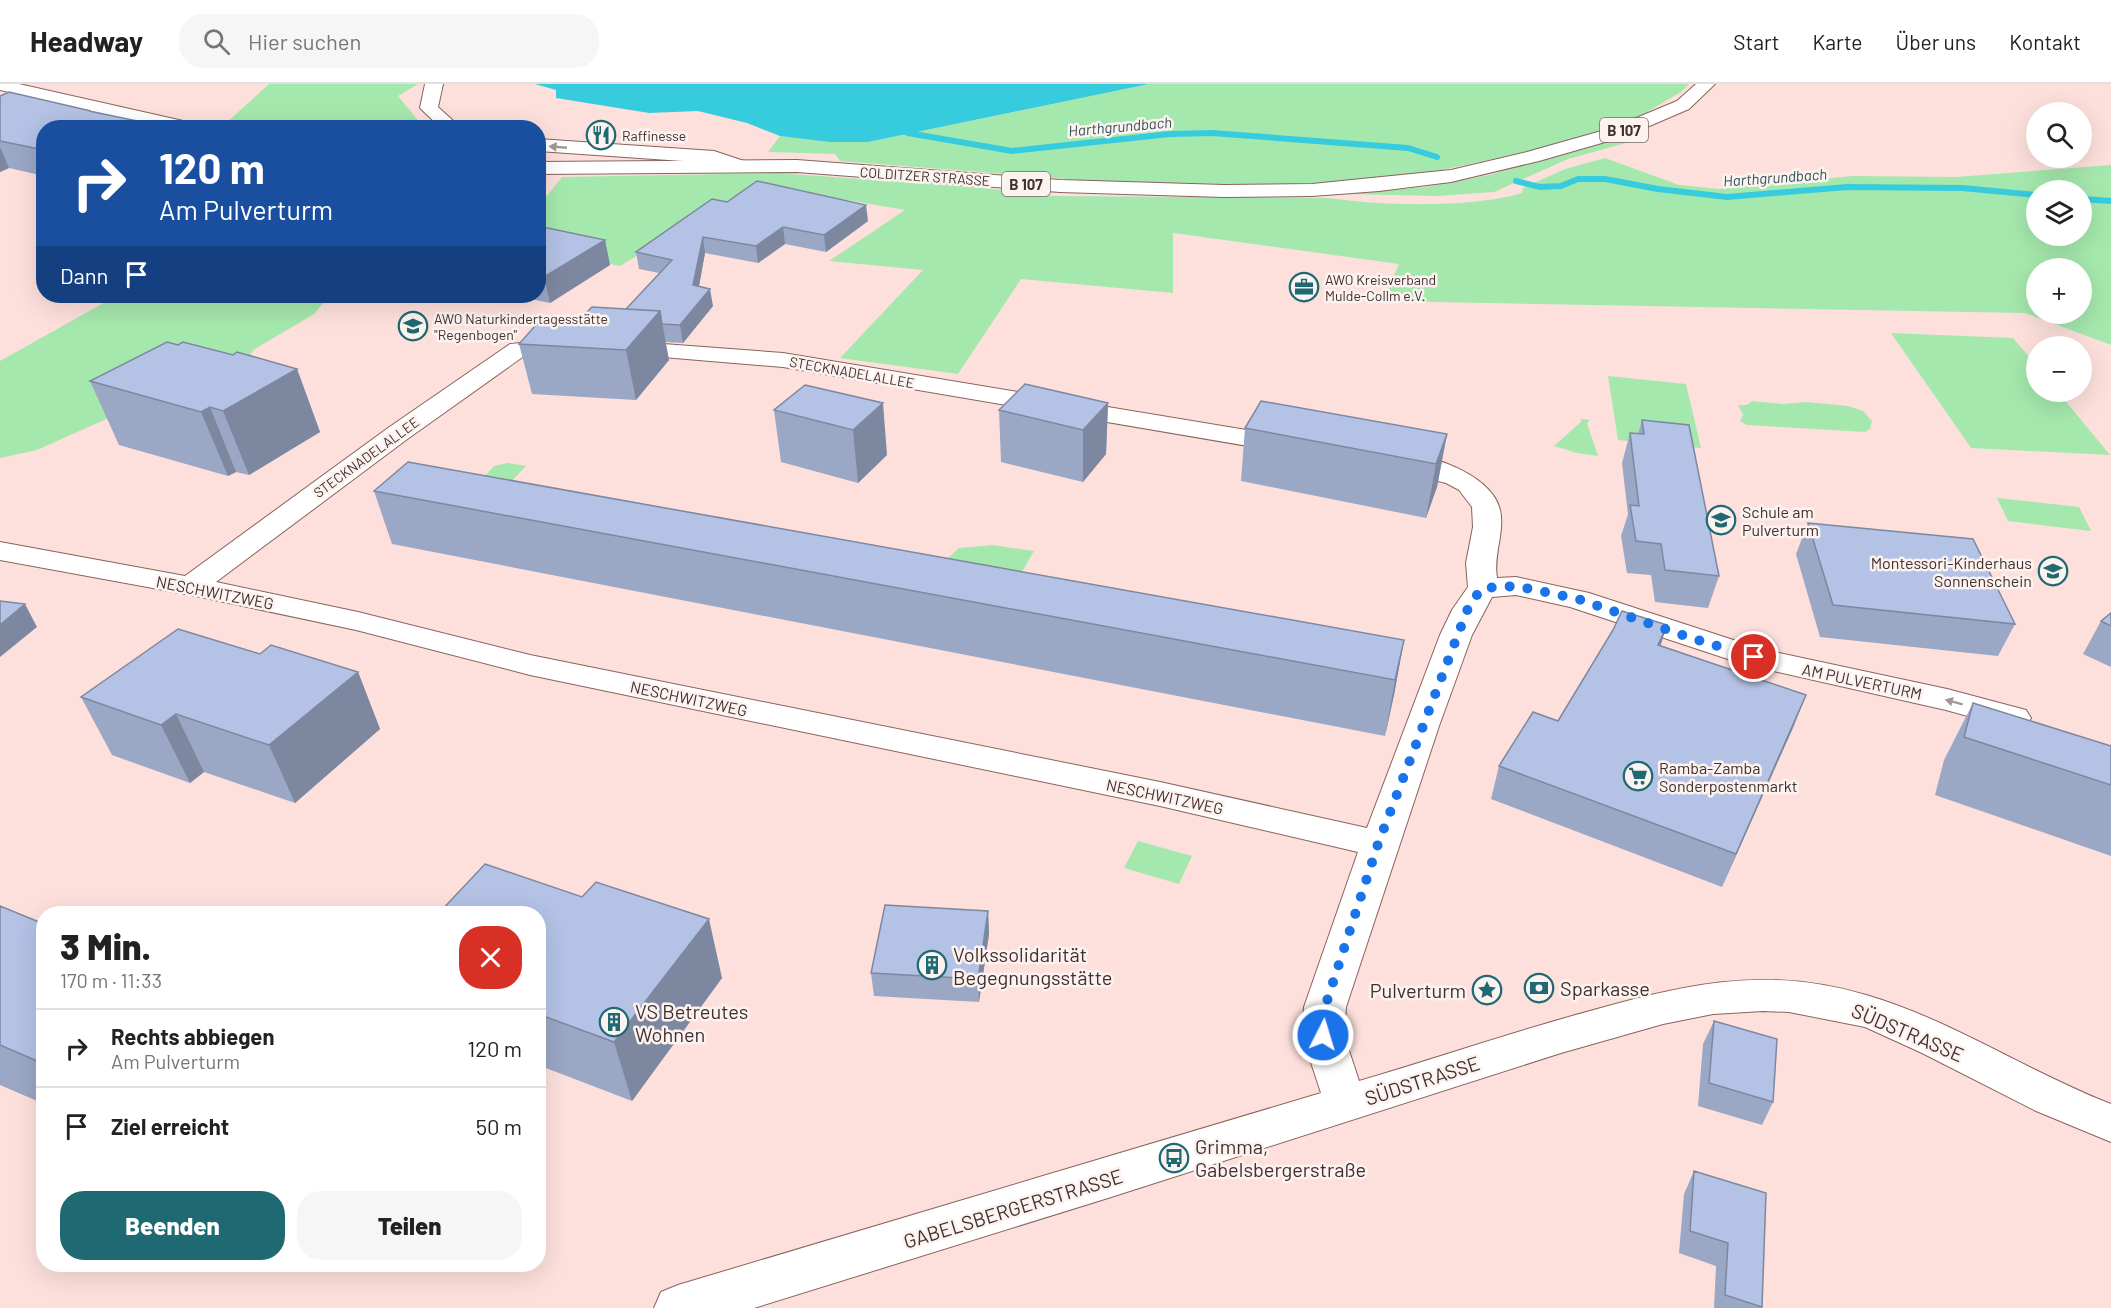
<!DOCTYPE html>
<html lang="de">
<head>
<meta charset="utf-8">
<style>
	body { margin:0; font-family:Barlow,sans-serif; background:#f6f6f6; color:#222; height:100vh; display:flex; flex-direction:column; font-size:22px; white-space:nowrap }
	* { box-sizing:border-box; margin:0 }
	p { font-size:20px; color:#767676 }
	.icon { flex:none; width:33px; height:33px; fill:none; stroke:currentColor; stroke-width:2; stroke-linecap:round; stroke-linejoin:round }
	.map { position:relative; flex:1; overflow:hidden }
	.side { position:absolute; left:36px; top:822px; width:510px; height:366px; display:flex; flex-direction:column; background:#fff; border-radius:24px; box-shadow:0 6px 24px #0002 }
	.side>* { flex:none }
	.banner { position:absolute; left:36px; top:36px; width:510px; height:183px; border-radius:24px; box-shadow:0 6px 24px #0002; background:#1a4fa0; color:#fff; overflow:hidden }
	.tools { position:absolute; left:2026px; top:18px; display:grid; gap:12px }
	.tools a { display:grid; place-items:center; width:66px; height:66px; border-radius:50%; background:#fff; box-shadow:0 6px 24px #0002; font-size:30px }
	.pin { position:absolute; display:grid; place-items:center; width:51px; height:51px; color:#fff; margin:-26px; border:3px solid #fff; border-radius:50%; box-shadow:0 2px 6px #0007 }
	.me { position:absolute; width:66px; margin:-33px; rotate:5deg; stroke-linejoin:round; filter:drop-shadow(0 0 4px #0008) }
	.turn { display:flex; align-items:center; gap:21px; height:126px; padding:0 24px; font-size:27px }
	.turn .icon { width:78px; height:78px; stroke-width:2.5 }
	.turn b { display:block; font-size:42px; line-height:51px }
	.then { display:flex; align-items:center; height:57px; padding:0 24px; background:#0003; gap:12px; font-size:22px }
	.round { display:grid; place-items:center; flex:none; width:63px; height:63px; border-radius:24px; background:#f6f6f6 }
	.summary { display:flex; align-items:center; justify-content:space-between; height:102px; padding:0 24px }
	h1 { font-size:36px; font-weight:800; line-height:45px }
	.cta { display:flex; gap:12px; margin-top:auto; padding:12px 24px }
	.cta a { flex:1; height:69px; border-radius:24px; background:#1e6972; color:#fff; font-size:24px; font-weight:800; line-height:69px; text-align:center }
	.cta a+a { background:#f6f6f6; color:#222 }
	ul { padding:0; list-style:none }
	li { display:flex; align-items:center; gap:18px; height:78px; padding:0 24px; border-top:2px solid #e0e0e0 }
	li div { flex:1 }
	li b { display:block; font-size:22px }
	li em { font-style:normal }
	header { display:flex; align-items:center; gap:36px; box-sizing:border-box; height:84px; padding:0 30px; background:#fff; border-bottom:2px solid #e0e0e0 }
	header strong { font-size:28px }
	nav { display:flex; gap:33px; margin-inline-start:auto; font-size:21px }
	.search { width:420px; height:54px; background:#f6f6f6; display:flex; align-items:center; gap:15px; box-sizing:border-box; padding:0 21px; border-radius:24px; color:#767676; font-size:22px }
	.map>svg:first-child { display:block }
</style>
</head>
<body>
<header>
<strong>Headway</strong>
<div class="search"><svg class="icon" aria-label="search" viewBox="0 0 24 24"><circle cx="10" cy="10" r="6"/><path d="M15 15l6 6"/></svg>Hier suchen</div>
<nav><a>Start</a><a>Karte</a><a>Über uns</a><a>Kontakt</a></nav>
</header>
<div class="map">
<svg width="2111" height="1224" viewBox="0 0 2111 1224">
	<rect width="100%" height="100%" fill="#fde0dc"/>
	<path fill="#a5e8ad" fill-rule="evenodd" d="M 269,0 L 418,0 L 398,12 L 422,41 L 430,43 L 238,44 L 224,41 Z
		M 1149,0 L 1689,0 L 1681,8 L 1630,38 L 1526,68 L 1437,87 L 1342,98 L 1258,101 L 1093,97 L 840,77 L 835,70 L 768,68 L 780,52 L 829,58 L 868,58 Z
		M 1643,48 L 1644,54 L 1568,75 L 1494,108 L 1437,112 L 1347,110 L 1425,103 L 1489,91 Z
		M 1605,74 L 1679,101 L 1719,105 L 1853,92 L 1956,93 L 2111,81 L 2111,261 L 2025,229 L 1383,217 L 1399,180 L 1173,149 L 1173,209 L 1021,195 L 958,290 L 840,274 L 923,186 L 829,177 L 905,126 L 755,100 L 620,182 L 539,166 L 538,123 L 562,93 L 776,89 L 974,103 L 1052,112 L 1329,114 C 1380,122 1473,124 1522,109 L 1523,104 L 1565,85 ZM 2037,106 L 2082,106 L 2082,152 L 2037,152 ZM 2037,184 L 2082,184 L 2082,230 L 2037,230 Z
		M 116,212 L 329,212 L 314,230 L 253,266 L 246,280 L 216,286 L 37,366 L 0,374 L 0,277 Z
		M 1891,249 L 2013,254 L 2037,282 L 2037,308 L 2058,308 L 2110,371 L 1971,364 Z
		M 1608,292 L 1686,300 L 1701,364 L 1618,356 Z
		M 1752,317 L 1782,320 L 1806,318 L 1848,322 L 1863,327 L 1872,337 L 1870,345 L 1865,348 L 1747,341 L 1740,337 L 1743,331 L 1738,321 L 1747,321 Z
		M 1581,335 L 1590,336 L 1587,339 L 1598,372 L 1577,369 L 1554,362 L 1581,338 Z
		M 508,379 L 526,382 L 508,401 L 484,393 L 494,382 Z
		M 1997,414 L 2079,423 L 2091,447 L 2008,437 Z
		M 993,461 L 1034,467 L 1022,488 L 947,475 L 959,464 Z
		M 1138,757 L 1192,772 L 1179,800 L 1124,784 Z"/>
	<path fill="#37cbde" d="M 535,0 L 1149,0 L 868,58 L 829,58 L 780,52 L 747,39 L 698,27 L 649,29 L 556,14 L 556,6 Z"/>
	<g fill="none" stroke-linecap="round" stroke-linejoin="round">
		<path stroke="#37cbde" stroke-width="6" d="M 897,44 L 908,49 L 1012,67 L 1170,50 L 1212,49 L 1408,64 L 1437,73
			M 1516,97 L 1540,103 L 1561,102 L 1578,95 L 1605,95 L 1658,105 L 1727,113 L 1847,103 L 1962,104 L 2037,111
			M 2082,115 L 2111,117"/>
		<g stroke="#8a625c" stroke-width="2">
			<path id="minor" d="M 425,0 L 443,0 L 438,23 L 461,44 L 441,44 L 420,24 Z
				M 538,55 L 714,67 L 747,78 L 750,82 L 747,86 L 740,88 L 712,79 L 538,67 Z
				M 565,255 L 573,257 L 577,262 L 573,267 L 524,272 L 406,356 L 216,498 L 358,528 L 530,571 L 1160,698 L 1367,744 L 1440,551 L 1452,526 L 1468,503 L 1466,479 L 1473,443 L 1472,423 L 1459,406 L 1446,399 L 1387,384 L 1384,378 L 1387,372 C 1420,364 1492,389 1500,426 C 1505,449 1493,470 1497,494 L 1516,493 L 1589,509 L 1761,565 L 1947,605 L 2026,626 L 2031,634 L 2026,642 L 2014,645 L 1946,626 L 1743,580 L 1570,523 L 1516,511 L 1492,513 L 1472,551 L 1439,642 L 1346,923 L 1344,951 L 1359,997 C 1430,976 1501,952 1572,932 C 1676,903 1759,879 1866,911 C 1952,936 2028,988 2111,1020 L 2111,1058 L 2036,1027 L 1922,969 L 1865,943 L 1789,928 L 1763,927 L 1713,930 L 1663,940 L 1561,969 L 1108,1114 L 754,1224 L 654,1224 L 661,1208 L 678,1201 L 1321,1009 L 1302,951 L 1304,923 L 1358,768 L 1160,722 L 530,591 L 356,546 L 191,511 L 0,476 L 0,458 L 185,492 L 388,344 L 510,260 Z
				M 623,257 L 783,269 L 1289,353 L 1298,355 L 1302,361 L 1298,367 L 1289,369 L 783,283 L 615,269 L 611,264 L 615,259 Z"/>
		</g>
		<g stroke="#8a625c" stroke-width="2">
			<path id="major" d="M 0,0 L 19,0 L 192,39 L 201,44 L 165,44 L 0,6 Z
				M 1696,0 L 1715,0 L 1689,25 L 1626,52 L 1539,77 L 1451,98 L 1379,107 L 1312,112 L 1224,113 L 1060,108 L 797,88 L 538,90 L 538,78 L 797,76 L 1060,96 L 1224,101 L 1312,100 L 1451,86 L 1527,68 L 1612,44 L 1677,17 Z"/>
		</g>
		<use href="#minor" fill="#fff" fill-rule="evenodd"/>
		<use href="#major" fill="#fff" fill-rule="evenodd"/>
	</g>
	<path fill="#9aa7c5" d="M 0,12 L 91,27 L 92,28 L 44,44 L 44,92 L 9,84 L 0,88 Z
		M 712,115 L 868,137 L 826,168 L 785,160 L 758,179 L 705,169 L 699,202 L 713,222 L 683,259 L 665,258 L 669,276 L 636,316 L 532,310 L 519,260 L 578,237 L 626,225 L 659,189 L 639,185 L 636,168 Z
		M 538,142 L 605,156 L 610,181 L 550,219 L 516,212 L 538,212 Z
		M 178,261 L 297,285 L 320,348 L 249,391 L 236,388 L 228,392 L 119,361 L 90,297 Z
		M 805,301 L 887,371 L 858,399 L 781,378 L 774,326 Z
		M 1108,319 L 1106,370 L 1083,398 L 1001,378 L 999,326 Z
		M 1642,336 L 1719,492 L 1708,524 L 1655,518 L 1651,491 L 1627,489 L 1621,452 L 1628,430 L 1622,379 L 1630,349 L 1638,350 Z
		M 1245,344 L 1447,350 L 1437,403 L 1426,434 L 1241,397 Z
		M 374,407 L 1404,556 L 1394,611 L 1385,652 L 392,460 Z
		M 1808,439 L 2015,540 L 1998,572 L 1820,553 L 1796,470 Z
		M 2111,529 L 2111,583 L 2083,570 L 2101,537 Z
		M 1660,561 L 1806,611 L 1722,803 L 1491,715 L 1499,682 L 1558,637 Z
		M 260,570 L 358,588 L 380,645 L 295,719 L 204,688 L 190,699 L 112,671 L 81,613 Z
		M 1973,619 L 2111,662 L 2111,772 L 1935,711 L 1944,676 Z
		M 0,822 L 44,840 L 44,1020 L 0,1001 Z
		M 988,827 L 989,850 L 979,918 L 874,912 L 871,889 Z
		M 538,830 L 722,894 L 632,1017 L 538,981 Z
		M 1714,937 L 1773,1018 L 1762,1041 L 1698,1022 L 1703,960 Z
		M 1694,1087 L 1762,1223 L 1761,1224 L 1714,1224 L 1716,1182 L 1679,1169 L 1684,1110 Z"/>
	<path fill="#7d88a0" d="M 0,63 L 9,84 L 0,88 Z
		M 866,121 L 868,137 L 826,168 L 824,151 Z
		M 783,143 L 785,160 L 758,179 L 756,162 Z
		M 703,153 L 705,169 L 696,218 L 693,201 Z
		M 605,156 L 610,181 L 550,219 L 544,193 Z
		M 710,205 L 713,222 L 683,259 L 680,241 Z
		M 660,227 L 669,276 L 636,316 L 626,266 Z
		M 297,285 L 320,348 L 249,391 L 223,327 Z
		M 883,319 L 887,371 L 858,399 L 853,346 Z
		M 1108,319 L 1106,370 L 1083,398 L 1083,346 Z
		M 210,323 L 236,388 L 228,392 L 201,328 Z
		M 1447,350 L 1437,403 L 1426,434 L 1436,380 Z
		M 25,520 L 37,543 L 0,573 L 0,541 Z
		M 1667,541 L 1657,573 L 1658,561 Z
		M 1404,556 L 1394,611 L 1385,652 L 1395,596 Z
		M 358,588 L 380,645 L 295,719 L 269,661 Z
		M 1806,611 L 1793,644 L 1722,803 L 1736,770 Z
		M 176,630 L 204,688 L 190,699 L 161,641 Z
		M 988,827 L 989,850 L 979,918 L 978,895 Z
		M 709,835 L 722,894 L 632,1017 L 614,958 Z"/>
	<path fill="#b3c2e5" stroke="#7d88a0" stroke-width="1.5" d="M 9,8 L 91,27 L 89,27 L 171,44 L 44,44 L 44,66 L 0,57 L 0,12 Z
		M 757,97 L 866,121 L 824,151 L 783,143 L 756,162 L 703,153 L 693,201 L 710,205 L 680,241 L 662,240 L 660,227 L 626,225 L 672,176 L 636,168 L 712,115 L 727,118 Z
		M 538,142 L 605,156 L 544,193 L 538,192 Z
		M 592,223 L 660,227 L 626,266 L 519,260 L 542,234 L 578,237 Z
		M 167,258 L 178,261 L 183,258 L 233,271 L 237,268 L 297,285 L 223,327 L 210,323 L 201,328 L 90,297 Z
		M 1025,300 L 1108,319 L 1083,346 L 999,326 Z
		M 805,301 L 883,319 L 853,346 L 774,326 Z
		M 1261,317 L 1447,350 L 1436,380 L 1245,344 Z
		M 1642,336 L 1689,341 L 1719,492 L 1665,486 L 1661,460 L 1636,457 L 1630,421 L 1639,422 L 1630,349 L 1644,350 Z
		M 408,378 L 1404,556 L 1395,596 L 374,407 Z
		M 1808,439 L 1973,455 L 2015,540 L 1833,521 Z
		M 0,517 L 25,520 L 0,541 Z
		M 1622,527 L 1667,541 L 1658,561 L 1806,611 L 1736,770 L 1499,682 L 1533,628 L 1558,637 L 1613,546 Z
		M 2111,529 L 2111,542 L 2101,537 Z
		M 178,545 L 260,570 L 271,561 L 358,588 L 269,661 L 176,630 L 161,641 L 81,613 Z
		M 1973,619 L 2111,662 L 2111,701 L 1964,653 Z
		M 485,780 L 582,813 L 596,798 L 709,835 L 614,958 L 538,930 L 538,830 L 438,830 Z
		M 885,821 L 988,827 L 978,895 L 871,889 Z
		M 0,822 L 44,840 L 44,980 L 0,961 Z
		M 1714,937 L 1777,955 L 1773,1018 L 1709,999 Z
		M 1694,1087 L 1766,1109 L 1762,1223 L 1725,1211 L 1728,1159 L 1690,1147 Z"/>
	<defs><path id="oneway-solid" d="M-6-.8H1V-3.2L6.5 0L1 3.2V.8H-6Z" transform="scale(1.5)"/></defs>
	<g fill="#a09896">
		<use href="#oneway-solid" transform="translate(558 63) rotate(-175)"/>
		<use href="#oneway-solid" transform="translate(1954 618) rotate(-165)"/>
	</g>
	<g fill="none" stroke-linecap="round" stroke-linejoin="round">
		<path stroke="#1a73e8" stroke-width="10" stroke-dasharray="0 18" d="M 1323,951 L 1325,923 L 1378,760 L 1470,519 L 1483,504 L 1516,502 L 1578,515 L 1691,554 L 1754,573"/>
	</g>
	<defs>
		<g id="restaurant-ring" transform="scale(1.5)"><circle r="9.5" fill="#fcf3f1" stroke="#1e6972" stroke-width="1.5"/><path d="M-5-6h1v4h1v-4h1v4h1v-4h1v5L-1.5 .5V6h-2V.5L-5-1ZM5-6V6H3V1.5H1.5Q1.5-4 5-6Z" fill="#1e6972"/></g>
		<g id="office-ring" transform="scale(1.5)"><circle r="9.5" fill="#fcf3f1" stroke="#1e6972" stroke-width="1.5"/><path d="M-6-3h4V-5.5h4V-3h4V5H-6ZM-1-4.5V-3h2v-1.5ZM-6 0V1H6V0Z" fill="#1e6972"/></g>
		<g id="school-ring" transform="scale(1.5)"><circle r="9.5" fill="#fcf3f1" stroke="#1e6972" stroke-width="1.5"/><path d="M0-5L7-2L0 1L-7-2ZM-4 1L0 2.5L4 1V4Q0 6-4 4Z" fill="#1e6972"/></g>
		<g id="supermarket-ring" transform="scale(1.5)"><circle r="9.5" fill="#fcf3f1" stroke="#1e6972" stroke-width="1.5"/><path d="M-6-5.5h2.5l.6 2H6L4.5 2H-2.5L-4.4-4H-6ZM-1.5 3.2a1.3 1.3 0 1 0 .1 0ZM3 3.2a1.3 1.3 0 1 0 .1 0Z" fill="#1e6972"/></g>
		<g id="building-ring" transform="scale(1.5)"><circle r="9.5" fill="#fcf3f1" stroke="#1e6972" stroke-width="1.5"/><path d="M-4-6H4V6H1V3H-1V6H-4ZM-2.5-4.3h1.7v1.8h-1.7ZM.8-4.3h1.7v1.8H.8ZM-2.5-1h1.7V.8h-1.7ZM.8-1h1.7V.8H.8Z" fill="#1e6972"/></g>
		<g id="bank-ring" transform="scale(1.5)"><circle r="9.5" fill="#fcf3f1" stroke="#1e6972" stroke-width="1.5"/><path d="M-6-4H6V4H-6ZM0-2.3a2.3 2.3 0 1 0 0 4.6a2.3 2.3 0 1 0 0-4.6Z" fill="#1e6972"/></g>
		<g id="sight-ring" transform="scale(1.5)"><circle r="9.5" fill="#fcf3f1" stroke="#1e6972" stroke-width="1.5"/><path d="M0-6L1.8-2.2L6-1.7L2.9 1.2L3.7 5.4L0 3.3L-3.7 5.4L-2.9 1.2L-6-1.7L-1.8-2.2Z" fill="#1e6972"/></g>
		<g id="bus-ring" transform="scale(1.5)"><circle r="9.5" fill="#fcf3f1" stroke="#1e6972" stroke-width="1.5"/><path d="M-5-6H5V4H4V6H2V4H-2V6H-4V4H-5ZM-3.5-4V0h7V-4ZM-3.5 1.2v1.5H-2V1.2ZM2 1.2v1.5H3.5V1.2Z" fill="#1e6972"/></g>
	</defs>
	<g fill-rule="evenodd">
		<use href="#restaurant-ring" x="601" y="51"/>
		<use href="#office-ring" x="1304" y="203"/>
		<use href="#school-ring" x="413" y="242"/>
		<use href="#school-ring" x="1721" y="436"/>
		<use href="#school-ring" x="2053" y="487"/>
		<use href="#supermarket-ring" x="1638" y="692"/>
		<use href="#building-ring" x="932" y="881"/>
		<use href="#bank-ring" x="1539" y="904"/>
		<use href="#sight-ring" x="1487" y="906"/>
		<use href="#building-ring" x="614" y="938"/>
		<use href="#bus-ring" x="1174" y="1074"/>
	</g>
	<g text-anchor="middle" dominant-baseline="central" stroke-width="5" stroke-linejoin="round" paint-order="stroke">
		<g font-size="14" fill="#42302e" stroke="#fcf3f1" text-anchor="start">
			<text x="622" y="51">Raffinesse</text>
			<text x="1325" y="195">AWO Kreisverband<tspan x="1325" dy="16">Mulde-Collm e.V.</tspan></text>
			<text x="434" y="234">AWO Naturkindertagesstätte<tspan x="434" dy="16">"Regenbogen"</tspan></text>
		</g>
		<g font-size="14" fill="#42302e" stroke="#fcf3f1">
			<text transform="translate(925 92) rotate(4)">COLDITZER STRASSE</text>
			<text transform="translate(852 288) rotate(10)">STECKNADELALLEE</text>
			<text transform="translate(366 373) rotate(-36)">STECKNADELALLEE</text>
		</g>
		<g font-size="15" font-style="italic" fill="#335156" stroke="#fcf3f1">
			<text transform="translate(1120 42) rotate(-5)">Harthgrundbach</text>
			<text transform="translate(1775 93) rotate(-4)">Harthgrundbach</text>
		</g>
		<g fill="#fcf3f1" stroke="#7a6a68" stroke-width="1.5">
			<rect x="1600" y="34" width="48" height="24" rx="4.5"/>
			<rect x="1002" y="88" width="48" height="24" rx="4.5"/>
		</g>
		<g font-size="15" font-weight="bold" fill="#42302e">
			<text x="1624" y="46">B 107</text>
			<text x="1026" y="100">B 107</text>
		</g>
		<g font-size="16" fill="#42302e" stroke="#fcf3f1" text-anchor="start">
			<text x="1742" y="427">Schule am<tspan x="1742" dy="18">Pulverturm</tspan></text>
			<text x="2032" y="478" text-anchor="end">Montessori-Kinderhaus<tspan x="2032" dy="18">Sonnenschein</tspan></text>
			<text x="1659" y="683">Ramba-Zamba<tspan x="1659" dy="18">Sonderpostenmarkt</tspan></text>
		</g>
		<g font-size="16" fill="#42302e" stroke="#fcf3f1">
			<text transform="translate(215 508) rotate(11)">NESCHWITZWEG</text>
			<text transform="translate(1862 597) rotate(12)">AM PULVERTURM</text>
			<text transform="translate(689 614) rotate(12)">NESCHWITZWEG</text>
			<text transform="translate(1165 712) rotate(12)">NESCHWITZWEG</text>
		</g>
		<g font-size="20" fill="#42302e" stroke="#fcf3f1" text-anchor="start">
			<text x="953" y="870">Volkssolidarität<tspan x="953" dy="23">Begegnungsstätte</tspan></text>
			<text x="1560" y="904">Sparkasse</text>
			<text x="1466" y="906" text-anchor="end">Pulverturm</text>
			<text x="635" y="927">VS Betreutes<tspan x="635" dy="23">Wohnen</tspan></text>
			<text x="1195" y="1062">Grimma,<tspan x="1195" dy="23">Gabelsbergerstraße</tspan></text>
		</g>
		<g font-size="20" fill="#42302e" stroke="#fcf3f1">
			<text transform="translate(1908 948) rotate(23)">SÜDSTRASSE</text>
			<text transform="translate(1422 996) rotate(-18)">SÜDSTRASSE</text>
			<text transform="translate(1013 1124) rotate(-17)">GABELSBERGERSTRASSE</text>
		</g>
	</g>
</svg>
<div class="tools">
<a><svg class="icon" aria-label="search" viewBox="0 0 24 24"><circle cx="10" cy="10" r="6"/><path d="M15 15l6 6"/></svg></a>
<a><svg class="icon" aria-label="layers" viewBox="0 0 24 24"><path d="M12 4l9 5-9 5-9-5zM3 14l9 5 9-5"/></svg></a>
<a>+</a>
<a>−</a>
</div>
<div class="pin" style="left:1754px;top:573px;background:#d93025"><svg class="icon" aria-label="arrive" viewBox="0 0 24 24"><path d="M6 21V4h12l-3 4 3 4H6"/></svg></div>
<svg class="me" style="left:1323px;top:951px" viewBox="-20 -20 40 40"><circle r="17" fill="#1a73e8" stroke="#fff" stroke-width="3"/><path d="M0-11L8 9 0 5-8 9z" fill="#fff"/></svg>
<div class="banner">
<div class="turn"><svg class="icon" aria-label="right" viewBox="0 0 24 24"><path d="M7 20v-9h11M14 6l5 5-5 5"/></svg><div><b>120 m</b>Am Pulverturm</div></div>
<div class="then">Dann<svg class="icon" aria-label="arrive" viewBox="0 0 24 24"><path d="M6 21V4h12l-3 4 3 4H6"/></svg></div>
</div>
<section class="side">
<div class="summary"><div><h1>3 Min.</h1><p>170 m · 11:33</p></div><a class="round" style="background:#d93025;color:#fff"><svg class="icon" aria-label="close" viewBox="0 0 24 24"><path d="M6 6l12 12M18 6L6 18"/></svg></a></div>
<ul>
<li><svg class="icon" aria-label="right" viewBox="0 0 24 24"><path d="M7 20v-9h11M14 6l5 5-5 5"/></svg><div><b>Rechts abbiegen</b><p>Am Pulverturm</p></div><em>120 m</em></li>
<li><svg class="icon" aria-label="arrive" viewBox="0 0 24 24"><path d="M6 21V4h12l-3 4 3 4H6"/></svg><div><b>Ziel erreicht</b></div><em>50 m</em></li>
</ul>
<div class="cta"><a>Beenden</a><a>Teilen</a></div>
</section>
</div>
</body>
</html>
